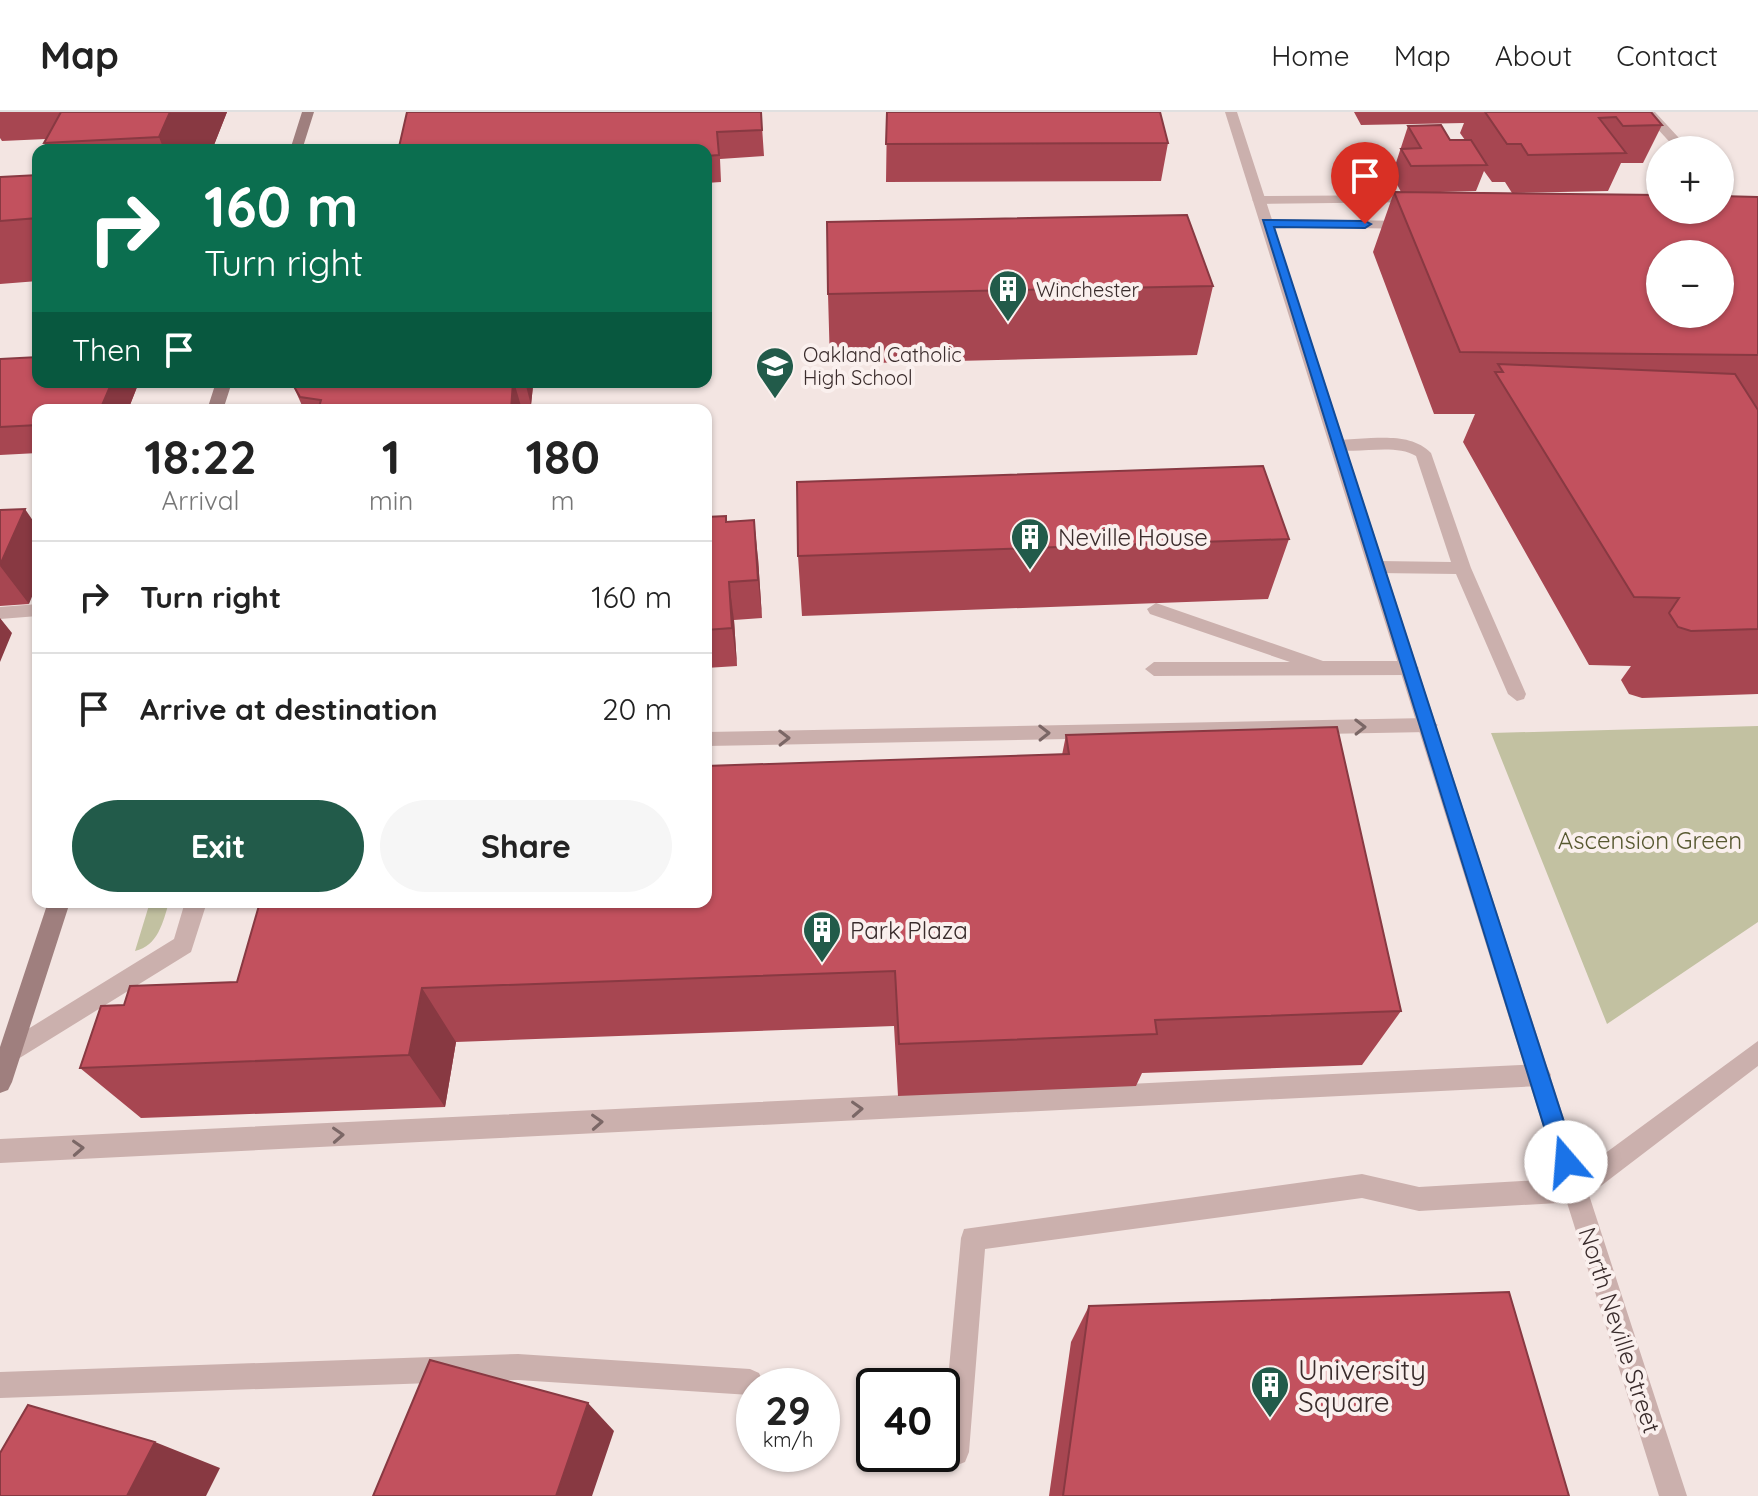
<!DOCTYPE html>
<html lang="en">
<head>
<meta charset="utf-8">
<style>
	body { margin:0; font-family:Quicksand,sans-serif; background:#f6f6f6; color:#222; height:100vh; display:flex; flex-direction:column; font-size:30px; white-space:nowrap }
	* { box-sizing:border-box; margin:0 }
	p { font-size:26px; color:#767676 }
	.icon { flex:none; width:44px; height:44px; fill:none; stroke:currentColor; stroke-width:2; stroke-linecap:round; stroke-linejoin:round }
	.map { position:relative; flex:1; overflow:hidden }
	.side { position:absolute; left:32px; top:292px; width:680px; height:504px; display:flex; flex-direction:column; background:#fff; border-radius:16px; box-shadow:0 2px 6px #0004 }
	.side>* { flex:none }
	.top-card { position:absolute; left:32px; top:32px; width:680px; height:244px; border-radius:16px; box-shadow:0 2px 6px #0004; background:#0b6e4f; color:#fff; overflow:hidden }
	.controls { position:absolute; left:1646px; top:24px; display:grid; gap:16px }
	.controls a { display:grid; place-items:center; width:88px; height:88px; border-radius:50%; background:#fff; box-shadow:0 2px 6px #0004; font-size:40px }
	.speed { position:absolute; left:736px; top:1256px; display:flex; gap:16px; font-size:40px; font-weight:700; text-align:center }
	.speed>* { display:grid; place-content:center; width:104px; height:104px; border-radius:50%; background:#fff; box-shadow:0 2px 6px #0004; line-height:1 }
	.speed small { font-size:20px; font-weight:400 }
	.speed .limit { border:4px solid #111; border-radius:12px; background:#fff; color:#111 }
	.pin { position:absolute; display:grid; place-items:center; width:68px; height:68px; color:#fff; margin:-82px -34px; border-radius:50% 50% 50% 0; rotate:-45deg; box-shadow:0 0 8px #0007 }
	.pin .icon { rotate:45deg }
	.me { position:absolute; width:88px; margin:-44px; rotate:342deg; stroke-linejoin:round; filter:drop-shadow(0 0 6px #0008) }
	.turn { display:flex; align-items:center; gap:28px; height:168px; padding:0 40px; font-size:36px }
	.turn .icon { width:104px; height:104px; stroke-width:2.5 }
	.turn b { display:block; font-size:56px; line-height:68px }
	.then { display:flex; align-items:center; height:76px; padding:0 40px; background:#0003; gap:16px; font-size:30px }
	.eta { display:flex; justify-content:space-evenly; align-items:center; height:136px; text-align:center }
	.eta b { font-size:48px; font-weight:800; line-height:56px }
	.action { display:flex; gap:16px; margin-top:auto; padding:16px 40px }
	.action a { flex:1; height:92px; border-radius:48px; background:#225b4a; color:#fff; font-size:32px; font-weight:800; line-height:92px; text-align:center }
	.action a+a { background:#f6f6f6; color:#222 }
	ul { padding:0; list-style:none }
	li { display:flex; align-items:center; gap:24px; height:112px; padding:0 40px; border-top:2px solid #e0e0e0 }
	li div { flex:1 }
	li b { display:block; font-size:30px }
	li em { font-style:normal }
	header { display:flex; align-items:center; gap:48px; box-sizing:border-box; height:112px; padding:0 40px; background:#fff; border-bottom:2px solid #e0e0e0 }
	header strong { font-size:38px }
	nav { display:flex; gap:44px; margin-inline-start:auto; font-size:28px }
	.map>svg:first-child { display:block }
</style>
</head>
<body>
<header>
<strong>Map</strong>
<nav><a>Home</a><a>Map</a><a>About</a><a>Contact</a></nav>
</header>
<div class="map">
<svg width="1758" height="1384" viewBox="0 0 1758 1384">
	<rect width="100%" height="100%" fill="#f3e5e2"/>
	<path fill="#c2c1a1" d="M 1758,614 L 1758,810 L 1607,912 L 1491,621 Z
		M 150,790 L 169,790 C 163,810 158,834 135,839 Z"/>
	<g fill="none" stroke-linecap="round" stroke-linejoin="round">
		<path fill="#cbb0ad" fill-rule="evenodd" d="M 1642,0 L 1655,0 L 1690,38 L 1677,38 Z
			M 1415,83 L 1420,84 L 1420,90 L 1259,92 L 1252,88 L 1259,84 Z
			M 1267,107 L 1407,109 L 1414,113 L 1407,117 L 1262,114 L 1260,111 Z
			M 1371,326 C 1392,325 1416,325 1431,341 L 1471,456 L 1526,582 L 1524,587 L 1517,589 L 1508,582 L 1456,462 L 1378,461 L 1369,455 L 1378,449 L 1451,450 L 1416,344 C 1390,329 1346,347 1330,333 L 1338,328 Z
			M 1156,491 L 1323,549 L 1410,549 L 1419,556 L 1410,563 L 1154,564 L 1145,557 L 1154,550 L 1290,550 L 1150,502 L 1147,497 Z
			M 38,492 L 38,504 L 0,507 L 0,495 Z
			M 1428,606 L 1438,613 L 1428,620 L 706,634 L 706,620 Z
			M 185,790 L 207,790 L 191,840 L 18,947 L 10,951 L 2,947 L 2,933 L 174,827 Z
			M 1539,952 L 1547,955 L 1551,963 L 1547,971 L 1539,974 L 0,1051 L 0,1027 Z
			M 1362,1062 L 1419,1075 L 1576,1066 L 1585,1069 L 1588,1078 L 1585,1087 L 1576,1090 L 1419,1099 L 1362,1086 L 985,1137 L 969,1340 L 965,1350 L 955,1354 L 945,1350 L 942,1332 L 961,1126 L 964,1117 Z
			M 518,1242 L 750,1257 L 759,1261 L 763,1270 L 762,1274 L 754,1274 L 754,1282 L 750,1283 L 518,1268 L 0,1286 L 0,1260 Z"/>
		<path fill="#cbb0ad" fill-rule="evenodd" d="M 1225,0 L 1237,0 L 1581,1059 L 1758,929 L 1758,954 L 1589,1083 L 1687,1384 L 1659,1384 Z"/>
		<path fill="#9f7f7e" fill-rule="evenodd" d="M 302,0 L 314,0 L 302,38 L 290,38 Z
			M 216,270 L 232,270 L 223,298 L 207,298 Z
			M 48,790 L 70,790 L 12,970 L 8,978 L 0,981 L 0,935 Z"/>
	</g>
	<path fill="#a74651" d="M 0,0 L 227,0 L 212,38 L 48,38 L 44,31 L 46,27 L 2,29 L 0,26 Z
		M 761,0 L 764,44 L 720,47 L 721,70 L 706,71 L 706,38 L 399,35 Z
		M 887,0 L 1168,31 L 1161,69 L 886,70 Z
		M 1354,0 L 1651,0 L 1662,13 L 1643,51 L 1621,51 L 1608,79 L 1512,81 L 1505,70 L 1492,70 L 1484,59 L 1476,79 L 1440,80 L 1758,85 L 1758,582 L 1642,586 L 1629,582 L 1621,568 L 1631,554 L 1589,553 L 1463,330 L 1475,302 L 1434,302 L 1373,140 L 1394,80 L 1401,80 L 1392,63 L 1408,14 L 1450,28 L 1465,28 L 1460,21 L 1464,11 L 1361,13 Z
		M 38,63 L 38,169 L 0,172 L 0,65 Z
		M 1213,174 L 1197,243 L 830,252 L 828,182 Z
		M 0,247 L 38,270 L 139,270 L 128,298 L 38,298 L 38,341 L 0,343 Z
		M 294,270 L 532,270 L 533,274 L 531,293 L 521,294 L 521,298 L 304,298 L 292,271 Z
		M 0,398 L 29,492 L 0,494 Z
		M 706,405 L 758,446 L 762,506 L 734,508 L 737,554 L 706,556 Z
		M 1289,427 L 1268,487 L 802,504 L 798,444 Z
		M 1066,623 L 1401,899 L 1362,953 L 1142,961 L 1136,974 L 898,984 L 894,914 L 456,930 L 445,995 L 141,1006 L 80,956 L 124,893 L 237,870 L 1062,643 Z
		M 1089,1194 L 1569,1384 L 1049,1384 L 1071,1230 Z"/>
	<path fill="#883942" d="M 170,0 L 227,0 L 212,38 L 164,38 L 159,25 Z
		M 112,270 L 139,270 L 128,298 L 100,298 Z
		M 513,270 L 514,270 L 521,294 L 521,298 L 511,298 Z
		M 525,270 L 532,270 L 533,274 L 531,293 Z
		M 25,397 L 38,416 L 38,470 L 29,492 L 0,454 Z
		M 754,408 L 758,446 L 762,506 L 758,468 Z
		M 729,470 L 734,508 L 737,554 L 732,516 Z
		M 0,506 L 12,521 L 0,550 Z
		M 422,876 L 456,930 L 445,995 L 409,943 Z
		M 588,1291 L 614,1319 L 592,1384 L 556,1384 Z
		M 155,1330 L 220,1356 L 206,1384 L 127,1384 Z"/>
	<path fill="#c2515e" stroke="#883942" stroke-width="2" fill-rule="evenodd" d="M 61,0 L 170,0 L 159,25 L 44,31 Z
		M 407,0 L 761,0 L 762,18 L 717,20 L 719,43 L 706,44 L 706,38 L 391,38 L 392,35 L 399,35 Z
		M 887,0 L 1160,0 L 1168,31 L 886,32 Z
		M 1485,0 L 1651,0 L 1662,13 L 1623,14 L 1616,5 L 1599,6 L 1626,41 L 1528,43 L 1521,32 L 1507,32 Z
		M 1441,13 L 1450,28 L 1471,28 L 1487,53 L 1411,54 L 1401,37 L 1421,36 L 1408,14 Z
		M 38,63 L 38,106 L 0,109 L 0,65 Z
		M 1394,80 L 1660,83 L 1660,98 L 1720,98 L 1720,84 L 1758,85 L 1758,243 L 1460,240 ZM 1660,142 L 1720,142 L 1720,202 L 1660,202 Z
		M 1187,103 L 1213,174 L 828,182 L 827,110 Z
		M 38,245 L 38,270 L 112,270 L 100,298 L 38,298 L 38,313 L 0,315 L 0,247 Z
		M 1498,252 L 1735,262 L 1758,298 L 1758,517 L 1691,519 L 1678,515 L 1669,501 L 1679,486 L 1634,485 L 1495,260 L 1503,260 Z
		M 294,270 L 513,270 L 511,298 L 318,298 L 321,288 L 300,285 L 292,271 Z
		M 1263,354 L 1289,427 L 798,444 L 797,370 Z
		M 25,397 L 0,453 L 0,398 Z
		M 726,404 L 726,410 L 754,408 L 758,468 L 729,470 L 732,516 L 706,518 L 706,405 Z
		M 1337,615 L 1401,899 L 1155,908 L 1157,922 L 899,932 L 895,859 L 422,876 L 409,943 L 80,956 L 101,894 L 124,893 L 130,874 L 237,870 L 260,790 L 706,790 L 706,654 L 1069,642 L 1066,623 Z
		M 1509,1180 L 1569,1384 L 1063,1384 L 1089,1194 Z
		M 430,1248 L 588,1291 L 556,1384 L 373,1384 Z
		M 28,1293 L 155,1330 L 127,1384 L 0,1384 L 0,1341 Z"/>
	<defs><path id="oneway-chevron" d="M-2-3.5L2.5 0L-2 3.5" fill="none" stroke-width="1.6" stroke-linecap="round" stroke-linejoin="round" transform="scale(2)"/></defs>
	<g stroke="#7b6766">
		<use href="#oneway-chevron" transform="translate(1360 615) rotate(-1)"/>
		<use href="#oneway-chevron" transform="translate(1044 621) rotate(-1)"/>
		<use href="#oneway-chevron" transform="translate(784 626) rotate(-1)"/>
		<use href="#oneway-chevron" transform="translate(857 997) rotate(-3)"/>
		<use href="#oneway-chevron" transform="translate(597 1010) rotate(-3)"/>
		<use href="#oneway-chevron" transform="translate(338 1023) rotate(-3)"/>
		<use href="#oneway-chevron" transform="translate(78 1036) rotate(-3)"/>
	</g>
	<path fill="#1a73e8" stroke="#114b97" stroke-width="2" d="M 1263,108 L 1365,109 L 1371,112 L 1365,116 L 1274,115 L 1577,1050 L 1574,1057 L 1566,1060 L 1559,1057 L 1555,1050 Z"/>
	<defs>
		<g id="building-pin" transform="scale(2)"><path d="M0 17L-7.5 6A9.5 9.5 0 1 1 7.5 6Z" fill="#225b4a" stroke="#faf0ee"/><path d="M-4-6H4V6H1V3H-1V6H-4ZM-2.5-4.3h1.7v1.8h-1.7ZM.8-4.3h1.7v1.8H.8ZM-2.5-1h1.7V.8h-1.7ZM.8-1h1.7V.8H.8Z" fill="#fff"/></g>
		<g id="school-pin" transform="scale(2)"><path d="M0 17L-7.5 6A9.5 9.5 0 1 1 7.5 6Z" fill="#225b4a" stroke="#faf0ee"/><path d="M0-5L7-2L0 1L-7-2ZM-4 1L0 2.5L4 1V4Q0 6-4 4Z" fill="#fff"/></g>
	</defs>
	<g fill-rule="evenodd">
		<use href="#building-pin" x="1008" y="177"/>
		<use href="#school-pin" x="775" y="254"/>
		<use href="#building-pin" x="1030" y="425"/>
		<use href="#building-pin" x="822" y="818"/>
		<use href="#building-pin" x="1270" y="1273"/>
	</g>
	<g text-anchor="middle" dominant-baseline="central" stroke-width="8" stroke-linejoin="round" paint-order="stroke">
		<g font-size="20" fill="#3a2c2c" stroke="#faf0ee" text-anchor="start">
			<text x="1036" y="177">Winchester</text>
			<text x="803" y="242">Oakland Catholic<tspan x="803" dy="23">High School</tspan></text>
		</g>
		<g font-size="24" fill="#3a2c2c" stroke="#faf0ee" text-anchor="start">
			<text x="1058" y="425">Neville House</text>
			<text x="850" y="818">Park Plaza</text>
		</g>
		<g font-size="24" fill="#575830" stroke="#faf0ee">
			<text x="1650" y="728">Ascension Green</text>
		</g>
		<g font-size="24" fill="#3a2c2c" stroke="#faf0ee">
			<text transform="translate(1620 1218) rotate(72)">North Neville Street</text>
		</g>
		<g font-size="28" fill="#3a2c2c" stroke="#faf0ee" text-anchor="start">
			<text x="1298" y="1257">University<tspan x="1298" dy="32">Square</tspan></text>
		</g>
	</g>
</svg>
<div class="controls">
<a>+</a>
<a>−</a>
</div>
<div class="speed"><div>29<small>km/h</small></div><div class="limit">40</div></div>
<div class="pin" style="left:1365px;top:112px;background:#d93025"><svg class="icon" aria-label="arrive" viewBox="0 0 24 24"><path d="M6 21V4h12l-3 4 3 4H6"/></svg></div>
<svg class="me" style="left:1566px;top:1050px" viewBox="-20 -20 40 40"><circle r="19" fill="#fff"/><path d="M0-13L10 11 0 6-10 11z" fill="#1a73e8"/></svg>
<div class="top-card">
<div class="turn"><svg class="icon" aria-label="right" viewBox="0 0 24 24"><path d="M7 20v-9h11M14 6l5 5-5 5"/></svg><div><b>160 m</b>Turn right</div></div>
<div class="then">Then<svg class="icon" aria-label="arrive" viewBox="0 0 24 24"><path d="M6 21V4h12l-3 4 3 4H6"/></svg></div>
</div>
<section class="side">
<div class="eta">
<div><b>18:22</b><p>Arrival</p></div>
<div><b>1</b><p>min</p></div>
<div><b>180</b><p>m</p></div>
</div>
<ul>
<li><svg class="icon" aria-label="right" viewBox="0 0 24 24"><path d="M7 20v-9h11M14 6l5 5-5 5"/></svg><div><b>Turn right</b></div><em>160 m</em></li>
<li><svg class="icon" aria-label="arrive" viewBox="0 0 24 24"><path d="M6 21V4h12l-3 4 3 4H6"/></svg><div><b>Arrive at destination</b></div><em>20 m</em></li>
</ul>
<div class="action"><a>Exit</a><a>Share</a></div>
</section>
</div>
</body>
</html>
